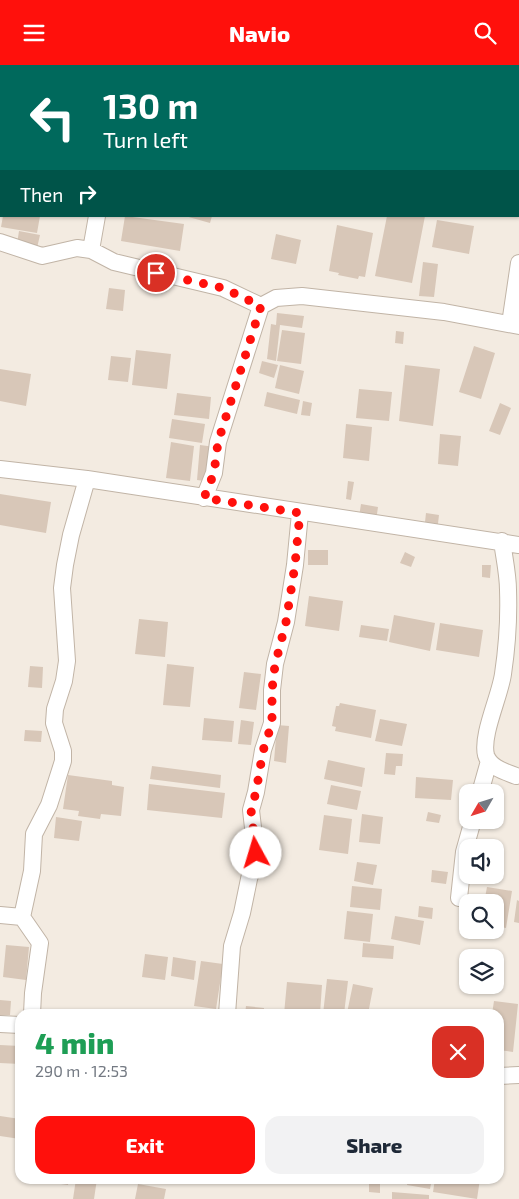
<!DOCTYPE html>
<html lang="en">
<head>
<meta charset="utf-8">
<style>
	body { margin:0; font-family:"Exo 2",sans-serif; background:#f2f2f3; color:#1f2937; height:100vh; display:flex; flex-direction:column; font-size:19px; white-space:nowrap }
	* { box-sizing:border-box; margin:0 }
	p { font-size:16px; color:#747a83 }
	.icon { flex:none; width:28px; height:28px; fill:none; stroke:currentColor; stroke-width:2; stroke-linecap:round; stroke-linejoin:round }
	.map { position:relative; flex:1; overflow:hidden }
	.side { position:absolute; left:15px; top:944px; width:489px; height:175px; display:flex; flex-direction:column; background:#fff; border-radius:15px; box-shadow:0 1px 4px #0004 }
	.side>* { flex:none }
	.top-card { position:absolute; left:0px; top:0px; width:520px; height:152px; box-shadow:0 1px 4px #0004; background:#00695c; color:#fff; overflow:hidden }
	.needle { width:32px; rotate:231deg }
	.fabs { position:absolute; left:459px; top:719px; display:grid; gap:10px }
	.fabs a { display:grid; place-items:center; width:45px; height:45px; border-radius:10px; background:#fff; box-shadow:0 1px 4px #0004; font-size:25px }
	.pin { position:absolute; display:grid; place-items:center; width:42px; height:42px; color:#fff; margin:-21px; border:2px solid #fff; border-radius:50%; box-shadow:0 1px 5px #0007 }
	.me { position:absolute; width:55px; margin:-28px; rotate:354deg; stroke-linejoin:round; filter:drop-shadow(0 0 4px #0008) }
	.turn { display:flex; align-items:center; gap:18px; height:105px; padding:0 20px; font-size:22px }
	.turn .icon { width:65px; height:65px; stroke-width:2.5 }
	.turn b { display:block; font-size:35px; line-height:42px }
	.then { display:flex; align-items:center; height:48px; padding:0 20px; background:#0003; gap:10px; font-size:19px }
	.round { display:grid; place-items:center; flex:none; width:52px; height:52px; border-radius:15px; background:#f2f2f3 }
	.summary { display:flex; align-items:center; justify-content:space-between; height:85px; padding:0 20px }
	h1 { font-size:30px; font-weight:800; line-height:38px; color:#1e9e55 }
	.cta { display:flex; gap:10px; margin-top:auto; padding:10px 20px }
	.cta a { flex:1; height:58px; border-radius:15px; background:#ff100c; color:#fff; font-size:20px; font-weight:800; line-height:58px; text-align:center }
	.cta a+a { background:#f2f2f3; color:#1f2937 }
	header { display:flex; justify-content:space-between; align-items:center; height:65px; padding:0 20px; background:#ff100c; color:#fff; font-size:22px; font-weight:800 }
	.map>svg:first-child { display:block }
</style>
</head>
<body>
<header><svg class="icon" aria-label="menu" viewBox="0 0 24 24"><path d="M4 6h16M4 12h16M4 18h16"/></svg>Navio<svg class="icon" aria-label="search" viewBox="0 0 24 24"><circle cx="10" cy="10" r="6"/><path d="M15 15l6 6"/></svg></header>
<div class="map">
<svg width="519" height="1134" viewBox="0 0 519 1134">
	<rect width="100%" height="100%" fill="#f3ebe1"/>
	<path fill="#d8c7b8" d="M 3,151 L 40,151 L 37,168 L 1,162 Z
		M 125,151 L 184,159 L 180,186 L 121,176 Z
		M 185,151 L 212,151 L 210,158 Z
		M 387,151 L 425,151 L 412,218 L 375,211 Z
		M 437,155 L 474,161 L 469,189 L 432,182 Z
		M 337,160 L 373,168 L 365,212 L 359,211 L 358,214 L 338,210 L 339,208 L 329,206 Z
		M 19,166 L 40,170 L 37,183 L 17,179 Z
		M 276,169 L 301,175 L 296,199 L 271,194 Z
		M 423,197 L 438,199 L 434,232 L 419,231 Z
		M 109,223 L 125,225 L 123,246 L 106,244 Z
		M 277,248 L 304,251 L 302,263 L 280,260 L 276,296 L 267,294 L 271,259 L 276,260 Z
		M 282,265 L 305,268 L 301,299 L 277,296 Z
		M 396,266 L 404,267 L 403,279 L 395,278 Z
		M 474,281 L 495,288 L 481,334 L 459,327 Z
		M 136,285 L 171,289 L 167,324 L 132,320 Z
		M 111,291 L 131,293 L 128,317 L 108,315 Z
		M 262,296 L 278,300 L 274,313 L 259,308 Z
		M 280,300 L 304,306 L 299,329 L 275,323 Z
		M 405,300 L 440,304 L 433,361 L 399,356 Z
		M 0,304 L 31,309 L 26,341 L 0,336 Z
		M 359,324 L 392,327 L 389,356 L 356,353 Z
		M 267,327 L 300,335 L 297,349 L 264,341 Z
		M 177,328 L 211,332 L 209,354 L 174,350 Z
		M 303,336 L 312,338 L 310,351 L 301,350 Z
		M 500,338 L 511,343 L 500,370 L 489,366 Z
		M 172,354 L 205,359 L 202,378 L 169,373 Z
		M 346,359 L 372,362 L 369,396 L 343,393 Z
		M 440,369 L 461,371 L 458,401 L 438,399 Z
		M 171,377 L 194,381 L 190,416 L 166,413 Z
		M 200,380 L 215,382 L 212,417 L 197,415 Z
		M 348,416 L 354,417 L 351,435 L 346,434 Z
		M 0,429 L 51,437 L 46,468 L 0,460 Z
		M 361,439 L 378,442 L 376,456 L 359,452 Z
		M 426,448 L 439,450 L 437,467 L 424,466 Z
		M 308,485 L 328,485 L 328,500 L 308,500 Z
		M 405,487 L 415,492 L 411,502 L 400,498 Z
		M 482,500 L 491,500 L 490,513 L 482,512 Z
		M 309,531 L 343,536 L 339,566 L 305,561 Z
		M 394,550 L 435,558 L 430,586 L 389,577 Z
		M 139,554 L 168,557 L 165,592 L 135,589 Z
		M 440,558 L 483,565 L 479,592 L 436,585 Z
		M 361,560 L 389,564 L 387,576 L 359,572 Z
		M 167,599 L 194,602 L 190,642 L 163,640 Z
		M 30,601 L 43,602 L 42,623 L 28,622 Z
		M 244,607 L 261,609 L 256,645 L 239,643 Z
		M 340,638 L 376,645 L 371,673 L 335,666 L 336,662 L 332,661 L 336,641 L 339,641 Z
		M 204,653 L 234,656 L 232,677 L 202,675 Z
		M 380,654 L 407,659 L 402,681 L 375,676 Z
		M 241,655 L 254,657 L 251,680 L 238,679 Z
		M 277,660 L 289,661 L 286,698 L 274,696 Z
		M 25,665 L 42,666 L 41,677 L 24,676 Z
		M 386,688 L 403,689 L 402,701 L 396,701 L 395,710 L 384,709 Z
		M 328,695 L 365,703 L 362,722 L 324,714 Z
		M 152,701 L 221,710 L 220,723 L 150,714 Z
		M 68,710 L 112,716 L 112,720 L 124,722 L 121,751 L 101,749 L 100,754 L 78,751 L 79,746 L 63,744 Z
		M 416,712 L 453,715 L 451,735 L 415,733 Z
		M 149,719 L 225,728 L 222,753 L 147,745 Z
		M 331,720 L 361,726 L 357,745 L 327,739 Z
		M 428,747 L 441,750 L 439,758 L 426,756 Z
		M 362,749 L 383,752 L 380,779 L 359,777 Z
		M 324,750 L 352,754 L 348,789 L 319,785 Z
		M 56,752 L 82,756 L 79,776 L 54,773 Z
		M 357,797 L 377,800 L 373,820 L 354,816 Z
		M 432,805 L 448,807 L 446,819 L 431,817 Z
		M 352,821 L 382,824 L 380,845 L 350,842 Z
		M 487,822 L 512,826 L 506,863 L 495,861 L 495,838 L 484,838 Z
		M 517,835 L 519,836 L 519,858 L 514,857 Z
		M 419,841 L 433,843 L 432,854 L 418,852 Z
		M 347,846 L 373,849 L 370,877 L 344,874 Z
		M 395,851 L 424,856 L 420,880 L 391,874 Z
		M 363,878 L 394,881 L 393,894 L 362,892 Z
		M 6,880 L 29,882 L 26,915 L 3,912 Z
		M 145,889 L 168,892 L 165,915 L 142,912 Z
		M 173,892 L 196,896 L 194,915 L 171,911 Z
		M 201,896 L 223,899 L 216,944 L 194,941 Z
		M 327,914 L 348,916 L 344,949 L 323,949 Z
		M 287,917 L 322,920 L 320,949 L 284,949 Z
		M 353,919 L 373,923 L 368,949 L 347,948 Z
		M 0,935 L 11,936 L 10,950 L 0,950 Z
		M 494,936 L 518,939 L 513,987 L 499,985 L 499,949 L 492,949 Z
		M 246,941 L 264,943 L 264,949 L 245,949 Z
		M 0,980 L 20,981 L 20,999 L 0,998 Z
		M 0,1051 L 20,1054 L 20,1074 L 0,1071 Z
		M 26,1114 L 69,1114 L 68,1120 Z
		M 76,1114 L 97,1114 L 94,1134 L 73,1134 Z
		M 369,1114 L 380,1114 L 380,1128 L 369,1127 Z
		M 408,1114 L 432,1114 L 430,1124 L 407,1120 Z
		M 435,1114 L 480,1114 L 477,1134 L 433,1127 Z
		M 138,1119 L 166,1124 L 164,1134 L 135,1134 Z
		M 392,1127 L 429,1130 L 429,1134 L 392,1134 Z"/>
	<g fill="none" stroke-linecap="round" stroke-linejoin="round">
		<g stroke="#c1b4a6" stroke-width="18">
			<path id="minor" d="M 0,177 L 42,191 L 77,183 L 91,185 L 114,197 L 223,223 L 261,241
				M 91,185 L 97,151
				M 510,259 L 519,198
				M 0,404 L 87,414 L 519,480
				M 204,433 L 214,408 L 218,377 L 261,241 L 276,233 L 302,231 L 444,247 L 519,261
				M 502,476 C 504,492 508,509 508,525 C 509,553 507,582 503,609 C 500,631 481,670 486,690 C 490,703 506,707 516,711
				M 480,728 L 489,696
				M 459,833 L 464,787 L 473,755
				M 0,850 L 22,852
				M 32,949 L 33,928 L 40,878 L 22,852 L 32,806 L 34,769 L 49,740 L 63,696 L 63,686 L 54,658 L 55,644 L 64,616 L 67,596 L 62,523 L 65,500 L 71,470 L 87,414
				M 227,949 L 232,881 L 242,848 L 249,814 L 256,789 L 251,745 L 256,727 L 263,685 L 272,658 L 272,625 L 275,599 L 286,557 L 295,500 L 300,448
				M 0,959 L 20,960
				M 499,1011 L 519,1010"/>
		</g>
		<use href="#minor" stroke="#fff" stroke-width="16"/>
	</g>
	<g fill="none" stroke-linecap="round" stroke-linejoin="round">
		<path stroke="#ff100c" stroke-width="9" stroke-dasharray="0 16.2" d="M 156,208 L 223,223 L 261,241 L 218,377 L 214,408 L 204,433 L 300,448 L 295,500 L 286,557 L 275,600 L 272,625 L 272,658 L 263,686 L 256,727 L 251,745 L 256,788"/>
	</g>
</svg>
<div class="fabs">
<a><svg class="needle" viewBox="-14 -14 28 28"><path d="M0-13l5 13h-10z" fill="#e53935"/><path d="M0 13l5-13h-10z" fill="#747a83"/></svg></a>
<a><svg class="icon" aria-label="sound" viewBox="0 0 24 24"><path d="M4 9h4l5-4v14l-5-4H4zM17 9q2 3 0 6"/></svg></a>
<a><svg class="icon" aria-label="search" viewBox="0 0 24 24"><circle cx="10" cy="10" r="6"/><path d="M15 15l6 6"/></svg></a>
<a><svg class="icon" aria-label="layers" viewBox="0 0 24 24"><path d="M12 4l9 5-9 5-9-5zM3 14l9 5 9-5"/></svg></a>
</div>
<div class="pin" style="left:156px;top:208px;background:#d93025"><svg class="icon" aria-label="arrive" viewBox="0 0 24 24"><path d="M6 21V4h12l-3 4 3 4H6"/></svg></div>
<svg class="me" style="left:256px;top:788px" viewBox="-20 -20 40 40"><circle r="19" fill="#fff"/><path d="M0-13L10 11 0 6-10 11z" fill="#ff100c"/></svg>
<div class="top-card">
<div class="turn"><svg class="icon" aria-label="left" viewBox="0 0 24 24"><path d="M17 20v-9H6M10 6l-5 5 5 5"/></svg><div><b>130 m</b>Turn left</div></div>
<div class="then">Then<svg class="icon" aria-label="right" viewBox="0 0 24 24"><path d="M7 20v-9h11M14 6l5 5-5 5"/></svg></div>
</div>
<section class="side">
<div class="summary"><div><h1>4 min</h1><p>290 m · 12:53</p></div><a class="round" style="background:#d93025;color:#fff"><svg class="icon" aria-label="close" viewBox="0 0 24 24"><path d="M6 6l12 12M18 6L6 18"/></svg></a></div>
<div class="cta"><a>Exit</a><a>Share</a></div>
</section>
</div>
</body>
</html>
